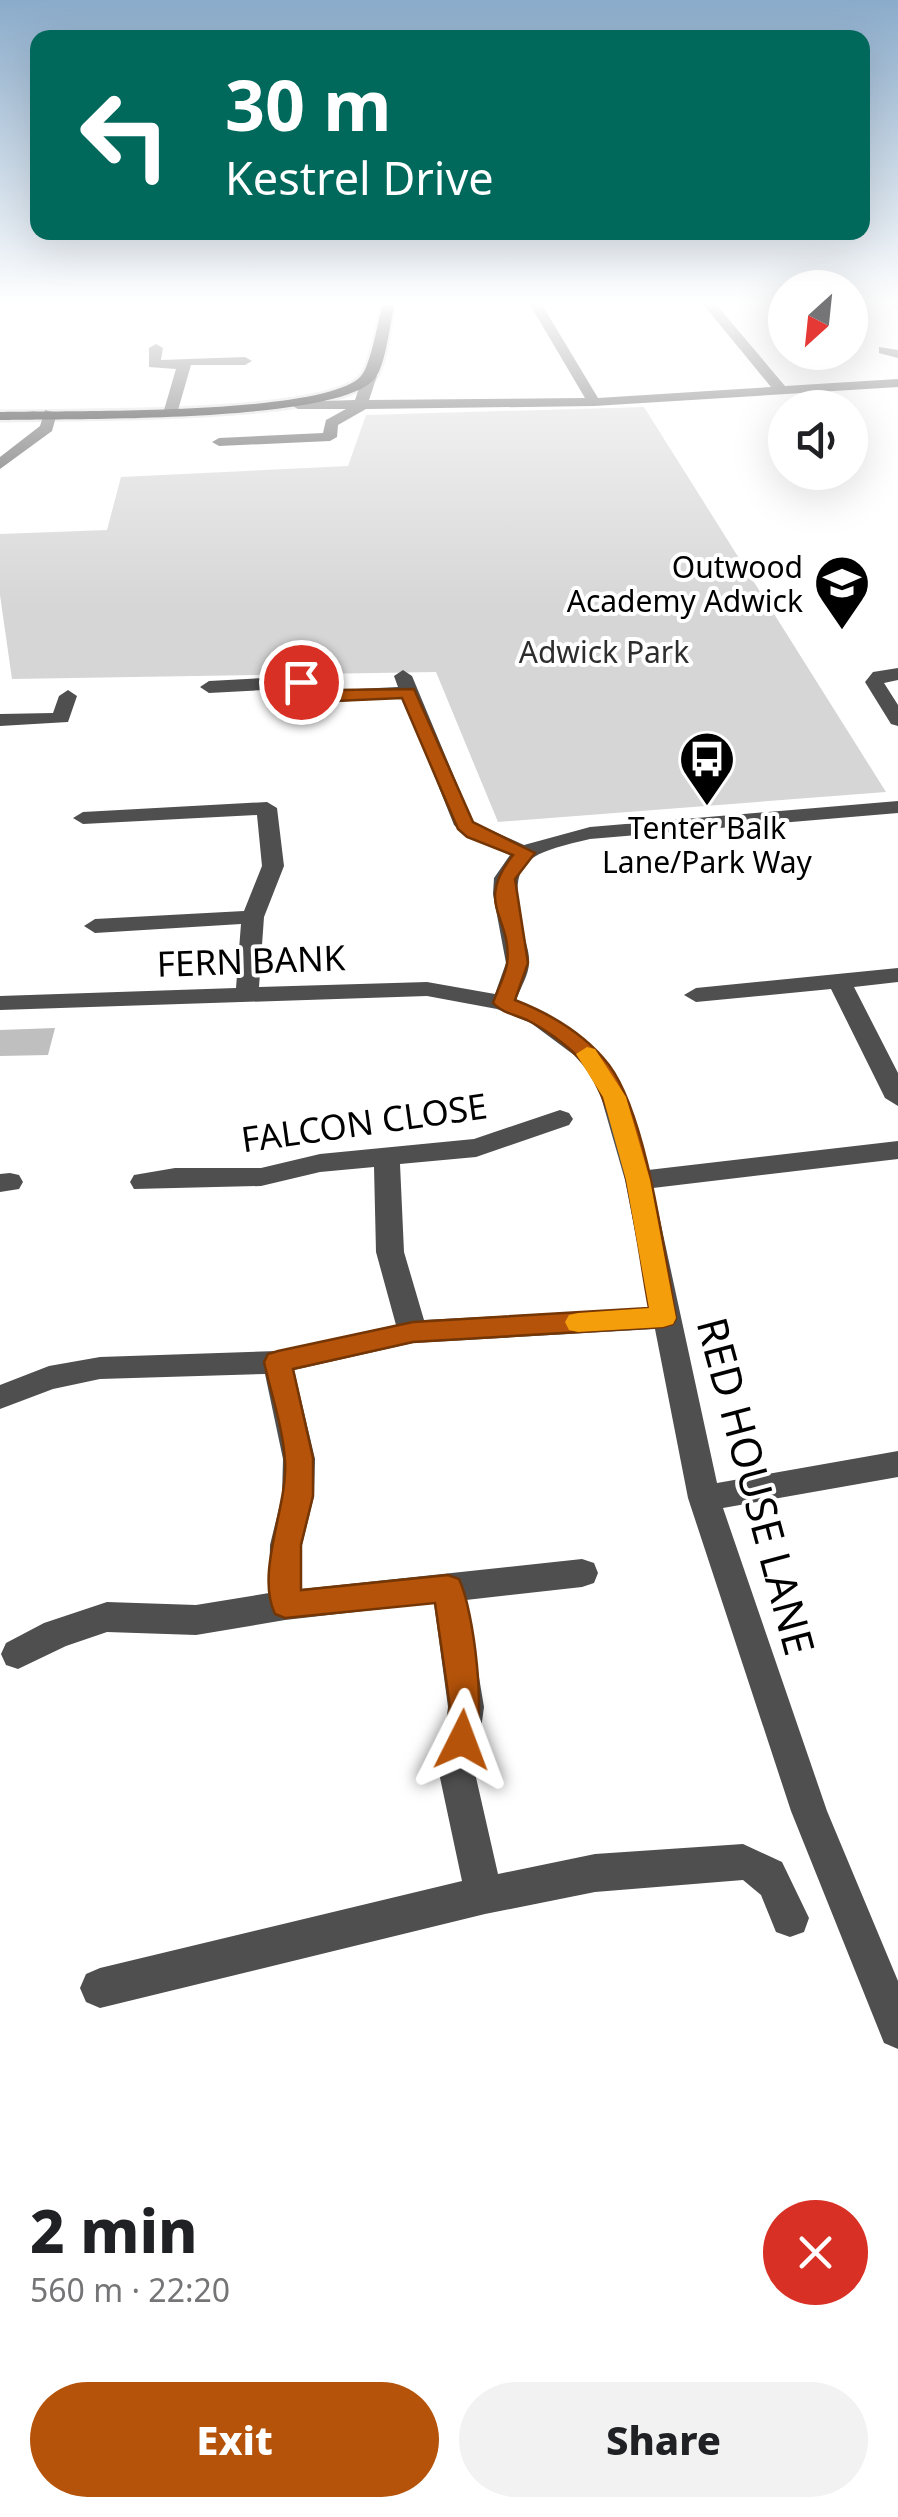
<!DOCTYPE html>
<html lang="en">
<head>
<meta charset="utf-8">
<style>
	body { margin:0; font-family:"Noto Sans",sans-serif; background:#f2f2f2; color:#202124; height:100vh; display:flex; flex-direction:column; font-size:38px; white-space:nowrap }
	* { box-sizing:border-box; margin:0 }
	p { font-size:32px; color:#757577 }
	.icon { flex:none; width:55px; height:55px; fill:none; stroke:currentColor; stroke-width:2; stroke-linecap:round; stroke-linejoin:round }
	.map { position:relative; height:2167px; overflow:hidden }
	.sheet { display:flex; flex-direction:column; background:#fff; flex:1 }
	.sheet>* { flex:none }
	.guide { position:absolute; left:30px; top:30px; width:840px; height:210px; border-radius:20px; box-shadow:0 10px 40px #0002; background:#00695c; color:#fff; overflow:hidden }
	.needle { width:65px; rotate:207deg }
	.buttons { position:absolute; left:768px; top:270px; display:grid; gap:20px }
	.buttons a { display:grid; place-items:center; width:100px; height:100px; border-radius:50%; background:#fff; box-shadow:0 10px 40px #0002; font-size:50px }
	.pin { position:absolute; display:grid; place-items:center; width:85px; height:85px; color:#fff; margin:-42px; border:5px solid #fff; border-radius:50%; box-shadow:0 2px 10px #0007 }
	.me { position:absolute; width:110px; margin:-55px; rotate:3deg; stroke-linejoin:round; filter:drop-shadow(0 0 8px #0008) }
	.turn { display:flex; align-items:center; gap:35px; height:210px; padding:0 30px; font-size:45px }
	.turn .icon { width:130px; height:130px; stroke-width:2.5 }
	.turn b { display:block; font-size:70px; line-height:85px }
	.round { display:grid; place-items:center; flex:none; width:105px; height:105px; border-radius:52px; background:#f2f2f2 }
	.summary { display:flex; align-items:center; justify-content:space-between; height:170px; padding:0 30px }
	h1 { font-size:60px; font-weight:800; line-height:75px }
	.action { display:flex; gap:20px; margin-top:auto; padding:20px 30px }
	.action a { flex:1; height:115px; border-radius:60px; background:#b45309; color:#fff; font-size:40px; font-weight:800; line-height:115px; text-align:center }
	.action a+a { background:#f2f2f2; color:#202124 }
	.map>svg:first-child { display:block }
</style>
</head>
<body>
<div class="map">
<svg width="898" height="2167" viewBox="0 0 898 2167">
	<rect width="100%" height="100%" fill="#fff"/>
	<path fill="#d6d6d6" d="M 644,407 L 886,792 L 498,822 L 436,672 L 12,679 L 0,595 L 0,534 L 107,530 L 121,477 L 348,466 L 366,415 Z"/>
	<path fill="#bfbfbf" d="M 55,1028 L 48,1055 L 0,1056 L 0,1030 Z"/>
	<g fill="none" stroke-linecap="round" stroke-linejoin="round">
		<g stroke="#dbdbdb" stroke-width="5">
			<path id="major" d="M 383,303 L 395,303 C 390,322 386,363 376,377 C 345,424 63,418 0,420 L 0,412 C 63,410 326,416 361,376 C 371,365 378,320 383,303 Z"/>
		</g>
		<path fill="#4f4f4f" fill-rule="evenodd" d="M 529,303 L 541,303 L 598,398 L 771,387 L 702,303 L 715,303 L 785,386 L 898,379 L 898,387 L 594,406 L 366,409 L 338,425 L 337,437 L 330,441 L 219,446 L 212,442 L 219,438 L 323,433 L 326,420 L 346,409 L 298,409 L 291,405 L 293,402 L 355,400 L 363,376 L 370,372 L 377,376 L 369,400 L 585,398 Z
			M 889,303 L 898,303 L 898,310 Z
			M 156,344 L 163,348 L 161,360 L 245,357 L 252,361 L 245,365 L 191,365 L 178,410 L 171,414 L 164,410 L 176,369 L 149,367 L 149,348 Z
			M 879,347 L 898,350 L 898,358 L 879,353 Z
			M 45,410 L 57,413 L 52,431 L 0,469 L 0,457 L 40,426 Z
			M 898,668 L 898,680 L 884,683 L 898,705 L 898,726 L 891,724 L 865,682 L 873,672 Z
			M 403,670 L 412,676 L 473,822 L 524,845 L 590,827 L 898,801 L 898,813 L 590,839 C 522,855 508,860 523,932 C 525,941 530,953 529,963 C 529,974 520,989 516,1000 C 611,1039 621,1078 648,1170 L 898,1141 L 898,1159 L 653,1188 L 717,1483 L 898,1451 L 898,1477 L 723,1508 L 827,1811 L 898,1981 L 898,2049 L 884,2043 L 791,1811 L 688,1498 L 655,1329 L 413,1343 L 294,1370 L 315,1459 L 314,1496 L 302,1545 L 302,1589 L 582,1559 L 594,1563 L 598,1573 L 594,1583 L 582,1587 L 466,1600 L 484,1707 L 475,1773 L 498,1874 L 595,1854 L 743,1844 L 782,1862 L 809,1918 L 804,1932 L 790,1937 L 776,1932 L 761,1895 L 743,1880 L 595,1892 L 485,1914 L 100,2008 L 86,2002 L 80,1988 L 86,1974 L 100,1968 L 462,1881 L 439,1773 L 448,1707 L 434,1603 L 285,1620 L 196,1635 L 107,1632 L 66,1646 L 18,1669 L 6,1665 L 1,1654 L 6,1643 L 44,1623 L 107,1602 L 196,1605 L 269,1593 L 270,1545 L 282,1496 L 283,1459 L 265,1374 L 100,1379 L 53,1389 L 0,1409 L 0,1385 L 49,1366 L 100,1357 L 277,1351 L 396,1325 L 376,1252 L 374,1167 L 320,1172 L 261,1186 L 134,1189 L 130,1182 L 134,1175 L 175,1168 L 261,1168 L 320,1154 L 474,1139 L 560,1110 L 569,1113 L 573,1119 L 569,1125 L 476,1157 L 400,1164 L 404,1252 L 424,1320 L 650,1308 L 625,1180 L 601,1097 L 591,1074 L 574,1055 L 531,1023 L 497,1009 L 427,996 L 0,1010 L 0,996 L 236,988 L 241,924 L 95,933 L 84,926 L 95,919 L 244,911 L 262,866 L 257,815 L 83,824 L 73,818 L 83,812 L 267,802 L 277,808 L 284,866 L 264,917 L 259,987 L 427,982 L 495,994 L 506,963 L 493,894 L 494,878 L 510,855 L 467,837 L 454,825 L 403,698 L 335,702 L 299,688 L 209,693 L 200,687 L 209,681 L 301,676 L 337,690 L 398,687 L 394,676 Z
			M 68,690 L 77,696 L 68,722 L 0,726 L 0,714 L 53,713 L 59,696 Z
			M 898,968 L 898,982 L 854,987 L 898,1073 L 898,1106 L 885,1098 L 831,989 L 696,1002 L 684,995 L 696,988 Z
			M 10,1173 L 19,1175 L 23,1182 L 19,1189 L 0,1192 L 0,1174 Z"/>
		<use href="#major" fill="#000" fill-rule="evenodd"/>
	</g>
	<linearGradient id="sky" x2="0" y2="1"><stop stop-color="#8aabca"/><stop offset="0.5" stop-color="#fff"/><stop offset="1" stop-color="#fff" stop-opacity="0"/></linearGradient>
	<rect width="898" height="607" fill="url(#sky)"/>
	<path fill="#b45309" stroke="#753606" stroke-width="2.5" d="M 301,677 L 337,690 L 414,689 L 473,822 L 535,853 L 515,879 L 528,963 L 515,1000 C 551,1014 585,1034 609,1065 C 647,1116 664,1252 676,1318 L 673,1324 L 663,1327 L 413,1342 L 293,1369 L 313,1458 L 313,1496 L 301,1545 L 301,1590 L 448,1575 L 459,1579 C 474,1610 487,1719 473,1751 L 462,1755 L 450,1751 L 445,1740 L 450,1707 L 435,1603 L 285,1618 L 275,1614 C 255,1572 288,1507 285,1461 C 283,1428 271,1393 264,1362 L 268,1354 L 278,1351 L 413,1322 L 649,1308 C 636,1241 624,1106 577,1056 C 564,1043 543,1028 527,1020 C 515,1015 501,1012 493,1003 C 497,991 505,976 507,964 C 513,916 473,906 513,855 L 467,837 L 458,829 L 402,698 L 335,701 L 295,686 L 295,679 Z"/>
	<path fill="#f59e0b" d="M 587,1047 L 595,1049 L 626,1097 L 650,1180 L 676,1318 L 673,1324 L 663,1327 L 578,1332 L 569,1330 L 565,1322 L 569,1315 L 578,1313 L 649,1308 L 626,1180 L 603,1097 L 576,1054 Z"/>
	<defs>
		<g id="school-pin" transform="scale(2.875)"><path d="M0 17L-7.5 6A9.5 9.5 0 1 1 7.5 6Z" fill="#000" stroke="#fff"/><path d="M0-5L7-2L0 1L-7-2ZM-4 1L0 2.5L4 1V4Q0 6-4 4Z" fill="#fff"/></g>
		<g id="bus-pin" transform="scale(2.875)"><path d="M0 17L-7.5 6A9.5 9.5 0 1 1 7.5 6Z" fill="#000" stroke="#fff"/><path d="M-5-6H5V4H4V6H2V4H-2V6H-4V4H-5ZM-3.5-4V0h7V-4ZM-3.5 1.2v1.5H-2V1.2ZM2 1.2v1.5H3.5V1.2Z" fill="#fff"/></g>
	</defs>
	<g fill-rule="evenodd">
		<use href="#school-pin" x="842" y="583"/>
		<use href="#bus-pin" x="707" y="759"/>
	</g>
	<g text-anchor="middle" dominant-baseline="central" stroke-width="8" stroke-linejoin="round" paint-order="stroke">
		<g font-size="30" fill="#000" stroke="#fff" text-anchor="end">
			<text x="803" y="566">Outwood<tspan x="803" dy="34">Academy Adwick</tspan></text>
			<text x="707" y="827" text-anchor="middle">Tenter Balk<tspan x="707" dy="34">Lane/Park Way</tspan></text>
		</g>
		<g font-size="30" fill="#2d2d2d" stroke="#fff">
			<text x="604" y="651">Adwick Park</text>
		</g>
		<g font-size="35" fill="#000" stroke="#fff">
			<text transform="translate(251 960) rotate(-2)">FERN BANK</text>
			<text transform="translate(364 1122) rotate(-8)">FALCON CLOSE</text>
		</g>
		<g font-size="42" fill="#000" stroke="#fff">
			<text transform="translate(757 1486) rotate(75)">RED HOUSE LANE</text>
		</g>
	</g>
</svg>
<div class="buttons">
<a><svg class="needle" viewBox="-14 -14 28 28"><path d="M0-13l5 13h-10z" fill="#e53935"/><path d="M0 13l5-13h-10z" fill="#757577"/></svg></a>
<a><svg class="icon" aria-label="sound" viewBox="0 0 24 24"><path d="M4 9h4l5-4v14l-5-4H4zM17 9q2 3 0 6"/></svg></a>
</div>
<div class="pin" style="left:301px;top:682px;background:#d93025"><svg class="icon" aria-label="arrive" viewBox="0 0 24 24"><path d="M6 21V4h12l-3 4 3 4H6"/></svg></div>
<svg class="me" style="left:462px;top:1740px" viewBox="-20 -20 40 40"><path d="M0-17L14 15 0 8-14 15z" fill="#b45309" stroke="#fff" stroke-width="4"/></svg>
<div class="guide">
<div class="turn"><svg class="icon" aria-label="left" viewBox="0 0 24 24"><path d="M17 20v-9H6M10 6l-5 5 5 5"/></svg><div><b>30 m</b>Kestrel Drive</div></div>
</div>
</div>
<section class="sheet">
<div class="summary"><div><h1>2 min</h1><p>560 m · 22:20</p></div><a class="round" style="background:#d93025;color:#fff"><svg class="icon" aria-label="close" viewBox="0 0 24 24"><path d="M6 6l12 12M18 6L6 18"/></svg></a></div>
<div class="action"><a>Exit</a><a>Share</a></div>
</section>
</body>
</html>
